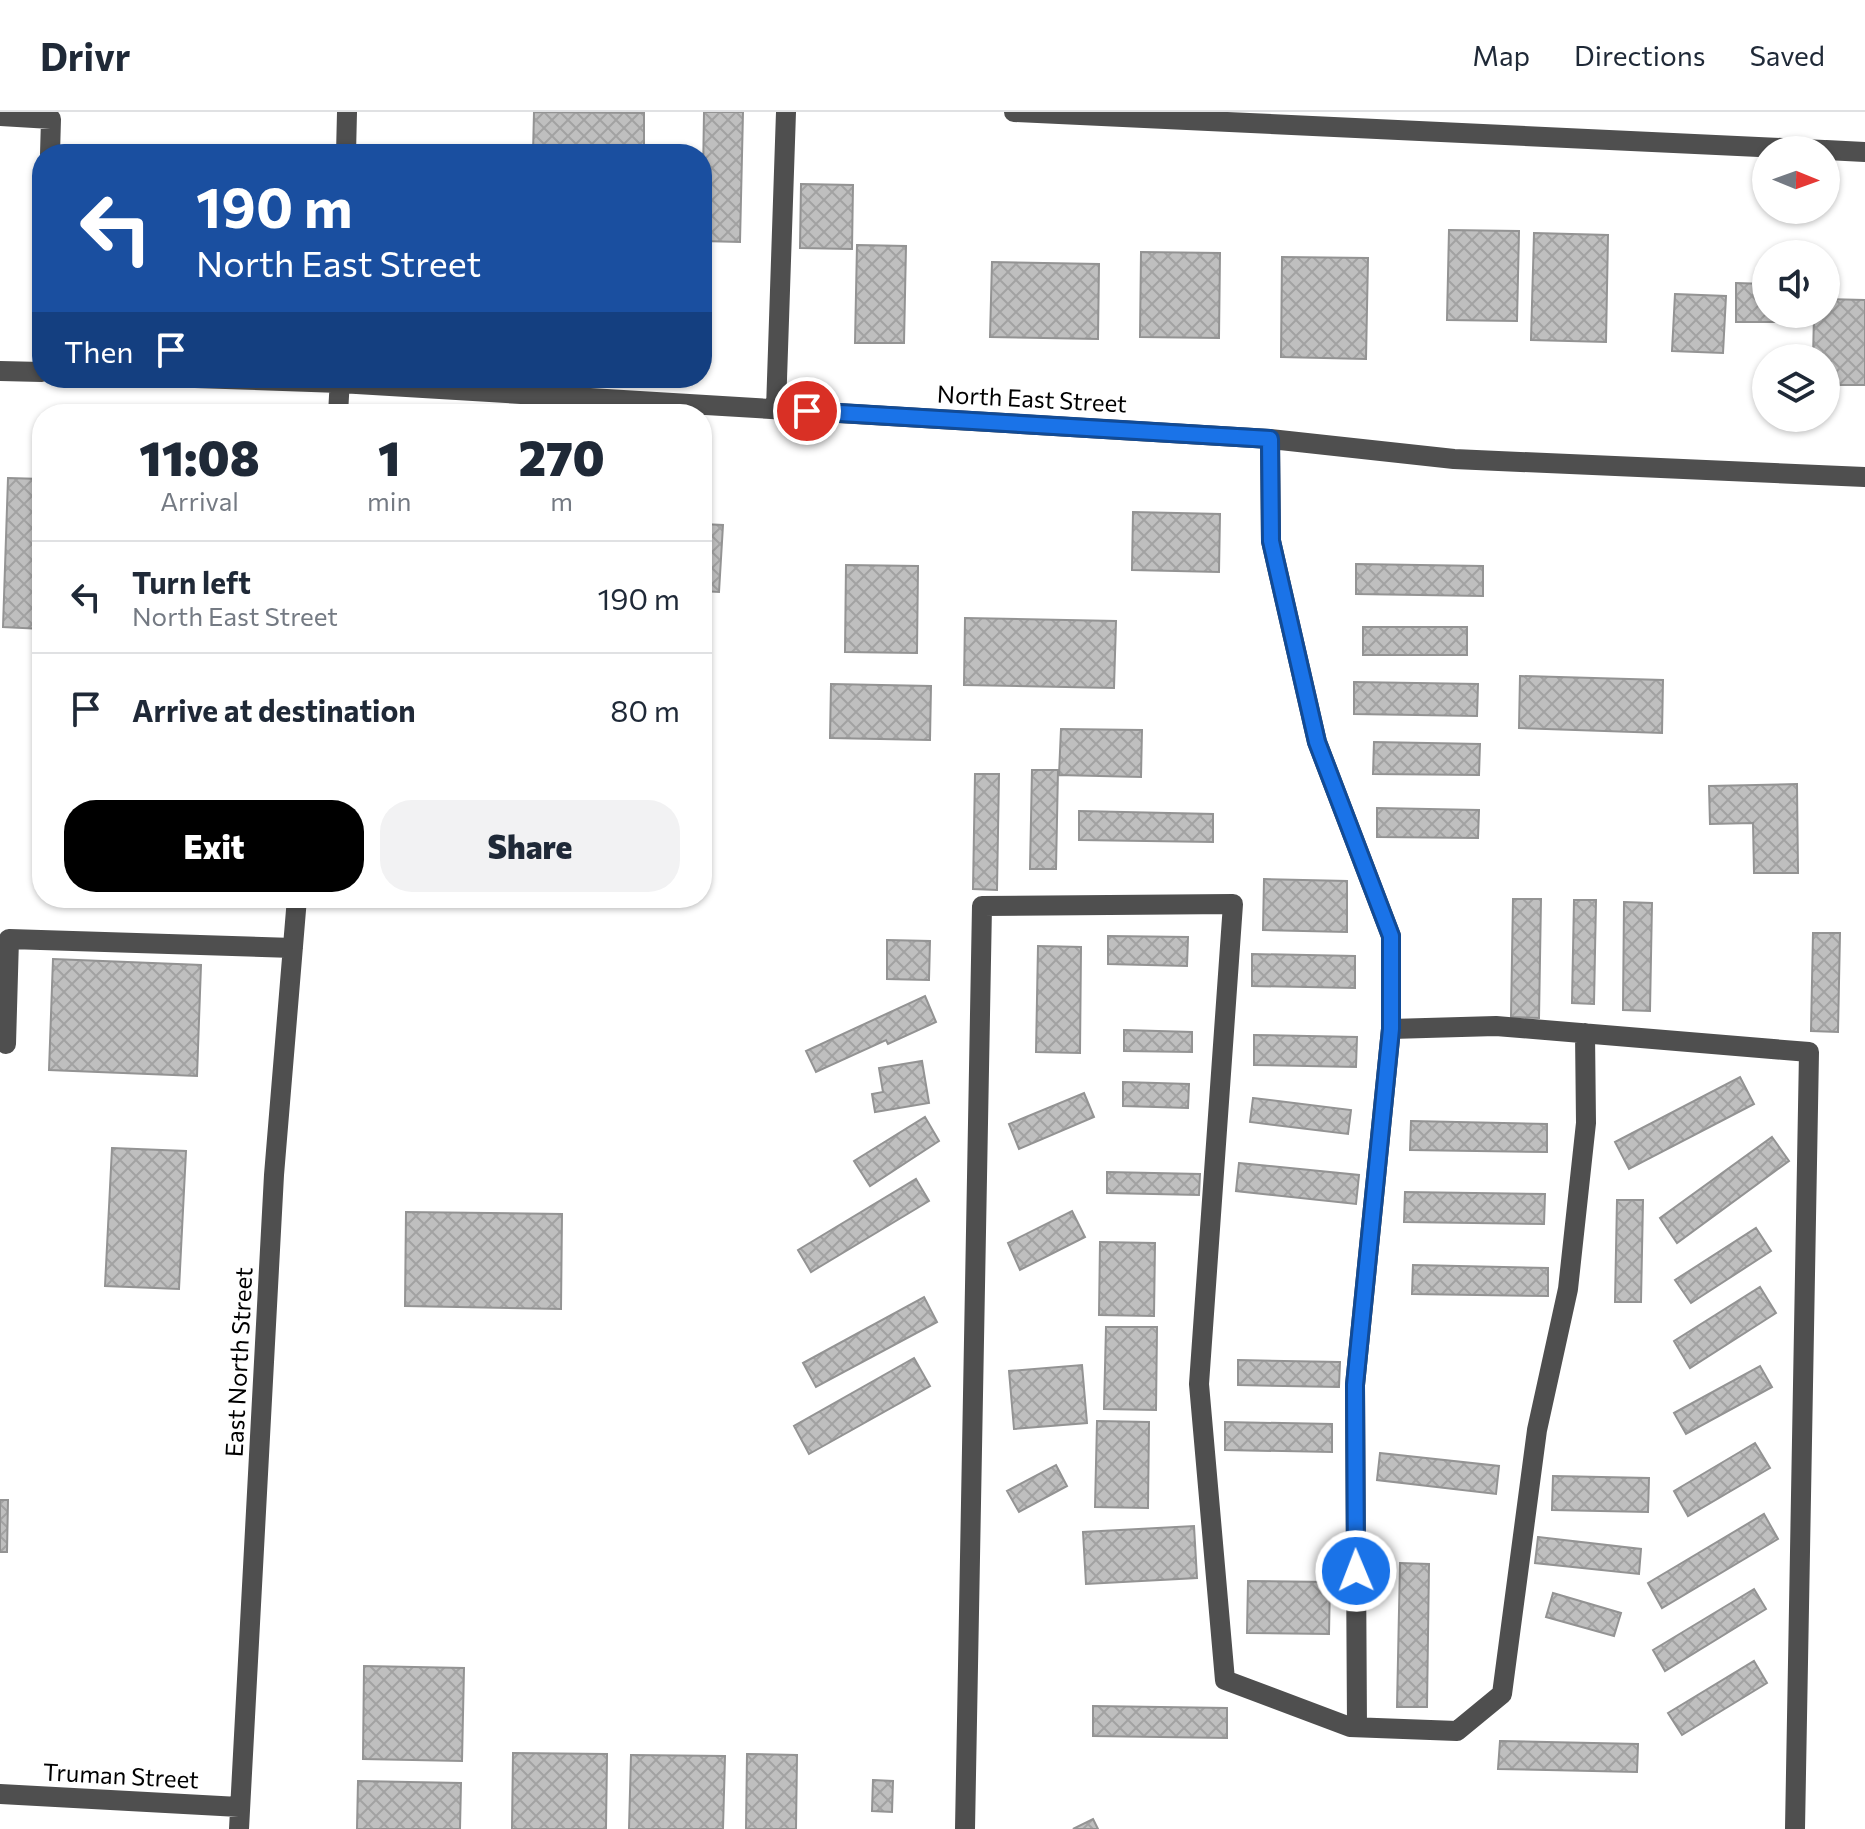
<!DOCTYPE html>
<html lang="en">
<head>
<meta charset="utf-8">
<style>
	body { margin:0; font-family:Commissioner,sans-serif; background:#f2f2f3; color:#1f2937; height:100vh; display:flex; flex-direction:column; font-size:30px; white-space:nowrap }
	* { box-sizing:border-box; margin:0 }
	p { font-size:26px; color:#747a83 }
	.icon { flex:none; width:44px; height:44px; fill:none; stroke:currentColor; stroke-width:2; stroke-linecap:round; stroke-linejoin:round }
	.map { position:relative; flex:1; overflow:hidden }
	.sheet { position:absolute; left:32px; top:292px; width:680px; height:504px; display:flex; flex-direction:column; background:#fff; border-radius:32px; box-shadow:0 2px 6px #0004 }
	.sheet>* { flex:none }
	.hud { position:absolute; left:32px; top:32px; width:680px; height:244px; border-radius:32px; box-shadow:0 2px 6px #0004; background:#1a4fa0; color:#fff; overflow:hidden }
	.needle { width:52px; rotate:91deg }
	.controls { position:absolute; left:1752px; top:24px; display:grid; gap:16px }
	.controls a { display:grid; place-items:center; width:88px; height:88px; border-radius:50%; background:#fff; box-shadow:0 2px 6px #0004; font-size:40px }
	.pin { position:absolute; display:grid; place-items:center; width:68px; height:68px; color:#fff; margin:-34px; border:4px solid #fff; border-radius:50%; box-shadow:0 2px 8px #0007 }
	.me { position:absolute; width:88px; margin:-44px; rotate:359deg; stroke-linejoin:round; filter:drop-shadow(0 0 6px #0008) }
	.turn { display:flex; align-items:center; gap:28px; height:168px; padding:0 32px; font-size:36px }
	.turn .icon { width:104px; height:104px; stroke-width:2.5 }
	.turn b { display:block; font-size:56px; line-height:68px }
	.then { display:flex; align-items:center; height:76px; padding:0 32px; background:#0003; gap:16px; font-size:30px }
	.eta { display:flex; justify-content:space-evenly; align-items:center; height:136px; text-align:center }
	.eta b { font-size:48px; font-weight:800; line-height:56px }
	.cta { display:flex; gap:16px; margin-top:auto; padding:16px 32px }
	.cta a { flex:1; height:92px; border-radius:32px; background:#000; color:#fff; font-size:32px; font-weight:800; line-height:92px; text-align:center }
	.cta a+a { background:#f2f2f3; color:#1f2937 }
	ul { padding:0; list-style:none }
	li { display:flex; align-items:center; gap:24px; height:112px; padding:0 32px; border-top:2px solid #e0e1e3 }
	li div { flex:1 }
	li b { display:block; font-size:30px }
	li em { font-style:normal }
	header { display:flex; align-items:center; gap:48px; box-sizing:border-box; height:112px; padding:0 40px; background:#fff; border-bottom:2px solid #e0e1e3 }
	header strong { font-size:38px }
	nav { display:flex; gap:44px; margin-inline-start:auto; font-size:28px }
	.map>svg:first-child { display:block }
</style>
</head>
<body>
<header>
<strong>Drivr</strong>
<nav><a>Map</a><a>Directions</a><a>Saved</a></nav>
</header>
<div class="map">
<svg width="1865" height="1717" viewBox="0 0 1865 1717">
	<defs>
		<pattern id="building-cross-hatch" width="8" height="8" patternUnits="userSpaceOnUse" patternTransform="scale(2)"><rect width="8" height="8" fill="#bfbfbf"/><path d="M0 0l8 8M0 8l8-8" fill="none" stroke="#a2a2a2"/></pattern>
	</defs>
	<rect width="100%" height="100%" fill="#fff"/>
	<path fill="url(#building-cross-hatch)" stroke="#939393" stroke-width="2" d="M 534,0 L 644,1 L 644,42 L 533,42 Z
		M 704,0 L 743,0 L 740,130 L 702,129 Z
		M 801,72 L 853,73 L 852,137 L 800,136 Z
		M 1449,118 L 1519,119 L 1517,209 L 1447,208 Z
		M 1534,121 L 1608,123 L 1606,230 L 1531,228 Z
		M 857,133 L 906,134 L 904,231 L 855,231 Z
		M 1141,140 L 1220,141 L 1219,226 L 1140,225 Z
		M 1282,145 L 1368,146 L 1366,247 L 1281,245 Z
		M 992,150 L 1099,152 L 1098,227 L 990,225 Z
		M 1736,171 L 1766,172 L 1766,202 L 1784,202 L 1784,210 L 1736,210 Z
		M 1675,182 L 1726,184 L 1723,241 L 1672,239 Z
		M 1826,187 L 1865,188 L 1865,273 L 1826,273 L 1826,246 L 1813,246 L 1814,202 L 1826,202 Z
		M 8,366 L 42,367 L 42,517 L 3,515 Z
		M 1133,400 L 1220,402 L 1219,460 L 1132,458 Z
		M 702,412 L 723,413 L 719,480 L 702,479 Z
		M 1356,452 L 1483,454 L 1483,484 L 1356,482 Z
		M 846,453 L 918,454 L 917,541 L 845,540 Z
		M 965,506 L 1116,509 L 1114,576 L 964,573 Z
		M 1363,515 L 1467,515 L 1467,543 L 1363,543 Z
		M 1520,564 L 1663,568 L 1662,621 L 1519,616 Z
		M 1354,570 L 1478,572 L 1477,604 L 1354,602 Z
		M 831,572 L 931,574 L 930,628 L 830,626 Z
		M 1061,617 L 1142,618 L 1141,665 L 1059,663 Z
		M 1374,630 L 1480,632 L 1479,663 L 1373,662 Z
		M 1032,658 L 1058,658 L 1056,757 L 1030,757 Z
		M 975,662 L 999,662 L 997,778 L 973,777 Z
		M 1797,672 L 1798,761 L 1754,761 L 1753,711 L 1710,712 L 1709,674 Z
		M 1377,696 L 1479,698 L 1478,726 L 1377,725 Z
		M 1079,699 L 1213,702 L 1213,730 L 1079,728 Z
		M 1264,767 L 1347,769 L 1347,820 L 1263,818 Z
		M 1513,787 L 1541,787 L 1539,906 L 1511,905 Z
		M 1574,788 L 1596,788 L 1594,892 L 1572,891 Z
		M 1624,790 L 1652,791 L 1650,899 L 1623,898 Z
		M 1813,821 L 1840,821 L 1838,920 L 1811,919 Z
		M 1108,824 L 1188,825 L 1187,854 L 1108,852 Z
		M 887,828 L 930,829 L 929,868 L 887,867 Z
		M 1038,834 L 1081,835 L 1080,941 L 1036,940 Z
		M 1252,842 L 1355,844 L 1355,876 L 1252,874 Z
		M 53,847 L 201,853 L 197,964 L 49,958 Z
		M 925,884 L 936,910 L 888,932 L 886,928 L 816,960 L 806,939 Z
		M 1124,918 L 1192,920 L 1192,940 L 1124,939 Z
		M 1254,923 L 1357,925 L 1356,955 L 1254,953 Z
		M 922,949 L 929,991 L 875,1000 L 872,982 L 883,980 L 879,956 Z
		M 1740,965 L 1754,992 L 1629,1057 L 1615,1030 Z
		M 1123,970 L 1189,972 L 1188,996 L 1123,994 Z
		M 1084,981 L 1094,1005 L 1019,1037 L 1009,1012 Z
		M 1253,986 L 1351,998 L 1348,1022 L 1250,1010 Z
		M 925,1005 L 939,1029 L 870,1074 L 854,1049 Z
		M 1411,1009 L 1547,1012 L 1547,1040 L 1410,1038 Z
		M 1772,1025 L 1789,1049 L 1677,1131 L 1660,1106 Z
		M 112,1036 L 186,1039 L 179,1177 L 105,1174 Z
		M 1239,1051 L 1359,1063 L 1356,1092 L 1236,1079 Z
		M 1107,1060 L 1200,1062 L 1199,1083 L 1107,1081 Z
		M 916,1067 L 929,1089 L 811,1160 L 798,1138 Z
		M 1405,1080 L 1545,1082 L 1544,1112 L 1404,1110 Z
		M 1617,1088 L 1643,1088 L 1641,1190 L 1615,1190 Z
		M 1072,1099 L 1085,1125 L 1020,1158 L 1008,1131 Z
		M 406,1100 L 562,1102 L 561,1197 L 405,1194 Z
		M 1756,1116 L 1771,1139 L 1691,1191 L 1675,1168 Z
		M 1100,1130 L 1155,1131 L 1154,1204 L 1099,1203 Z
		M 1413,1153 L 1548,1156 L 1548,1184 L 1412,1182 Z
		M 1760,1175 L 1776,1201 L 1690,1256 L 1674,1229 Z
		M 924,1185 L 937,1210 L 816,1275 L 803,1251 Z
		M 1106,1215 L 1157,1215 L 1156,1298 L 1104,1297 Z
		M 914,1246 L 930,1274 L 809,1342 L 794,1314 Z
		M 1238,1248 L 1340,1250 L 1339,1275 L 1238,1273 Z
		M 1082,1253 L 1087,1311 L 1014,1317 L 1009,1259 Z
		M 1760,1254 L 1772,1275 L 1686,1322 L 1674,1301 Z
		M 1097,1309 L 1149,1310 L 1148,1396 L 1095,1395 Z
		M 1225,1310 L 1332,1312 L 1332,1340 L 1225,1338 Z
		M 1755,1331 L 1770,1356 L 1688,1404 L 1674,1379 Z
		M 1380,1341 L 1499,1354 L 1496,1382 L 1377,1368 Z
		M 1056,1353 L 1067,1374 L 1019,1400 L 1007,1379 Z
		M 1553,1364 L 1649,1366 L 1648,1400 L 1552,1398 Z
		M 0,1388 L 8,1388 L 7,1440 L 0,1440 Z
		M 1764,1402 L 1778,1427 L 1662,1496 L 1648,1471 Z
		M 1194,1414 L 1197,1466 L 1086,1472 L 1083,1420 Z
		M 1538,1425 L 1641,1437 L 1639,1462 L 1535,1451 Z
		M 1400,1451 L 1429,1452 L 1427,1595 L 1397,1595 Z
		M 1248,1469 L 1330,1470 L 1329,1522 L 1247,1521 Z
		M 1754,1477 L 1766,1497 L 1665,1559 L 1653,1538 Z
		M 1553,1481 L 1621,1501 L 1614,1524 L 1546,1505 Z
		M 1754,1549 L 1767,1571 L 1682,1623 L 1668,1601 Z
		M 364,1554 L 464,1556 L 462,1649 L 363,1647 Z
		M 1093,1594 L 1227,1596 L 1227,1626 L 1093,1624 Z
		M 1500,1629 L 1638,1632 L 1637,1660 L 1498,1657 Z
		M 513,1641 L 607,1642 L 606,1717 L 512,1717 Z
		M 747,1642 L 797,1643 L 796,1717 L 746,1717 Z
		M 631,1643 L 725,1644 L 723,1717 L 629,1717 Z
		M 873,1668 L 893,1669 L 892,1700 L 872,1699 Z
		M 358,1669 L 461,1671 L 460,1717 L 357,1717 Z
		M 1093,1707 L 1098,1717 L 1073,1717 Z"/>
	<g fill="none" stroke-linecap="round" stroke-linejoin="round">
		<path stroke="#4f4f4f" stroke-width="20" d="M 1014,0 L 1824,38
			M 0,4 L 51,7 L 50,42
			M 1826,38 L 1865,40
			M 346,42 L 347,0
			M 0,259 L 42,260
			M 195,266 L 340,271 L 1270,327 L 1454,347 L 1865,365
			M 776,297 L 786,0
			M 338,302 L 340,266
			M 1270,327 L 1271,429 L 1317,630 L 1391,824 L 1391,917 L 1496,914 L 1809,940 L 1795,1717
			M 6,932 L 9,827 L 293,836
			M 1357,1615 L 1355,1273 L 1391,917
			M 0,1682 L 239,1695
			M 239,1717 L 274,1063 L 297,786
			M 965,1717 L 982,794 L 1233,792 L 1199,1272 L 1225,1568 L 1350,1615 L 1457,1619 L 1502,1582 L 1537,1318 L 1568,1177 L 1586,1011 L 1585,921"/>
	</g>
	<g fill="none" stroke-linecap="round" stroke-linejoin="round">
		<g stroke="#114b97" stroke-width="20">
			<path id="route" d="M 807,299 L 1270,327 L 1271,429 L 1317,630 L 1391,824 L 1391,917 L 1355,1273 L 1356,1459"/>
		</g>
		<use href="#route" stroke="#1a73e8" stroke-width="14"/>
	</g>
	<g text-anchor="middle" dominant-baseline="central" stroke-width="8" stroke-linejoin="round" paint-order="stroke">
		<g font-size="24" fill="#000" stroke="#fff">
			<text transform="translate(1032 286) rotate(3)">North East Street</text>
			<text transform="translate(238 1250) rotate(-87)">East North Street</text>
			<text transform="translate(121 1663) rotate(3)">Truman Street</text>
		</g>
	</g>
</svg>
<div class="controls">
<a><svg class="needle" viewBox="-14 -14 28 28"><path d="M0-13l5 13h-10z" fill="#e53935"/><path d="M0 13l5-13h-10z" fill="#747a83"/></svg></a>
<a><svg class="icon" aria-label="sound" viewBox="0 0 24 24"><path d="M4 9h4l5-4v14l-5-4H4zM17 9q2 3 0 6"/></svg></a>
<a><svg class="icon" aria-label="layers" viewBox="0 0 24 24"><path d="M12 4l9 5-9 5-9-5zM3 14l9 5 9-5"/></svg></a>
</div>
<div class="pin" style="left:807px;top:299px;background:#d93025"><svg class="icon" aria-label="arrive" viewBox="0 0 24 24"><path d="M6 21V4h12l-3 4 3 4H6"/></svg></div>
<svg class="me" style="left:1356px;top:1459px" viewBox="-20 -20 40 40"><circle r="17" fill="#1a73e8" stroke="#fff" stroke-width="3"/><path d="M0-11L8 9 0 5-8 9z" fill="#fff"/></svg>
<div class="hud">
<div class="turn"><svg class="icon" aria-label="left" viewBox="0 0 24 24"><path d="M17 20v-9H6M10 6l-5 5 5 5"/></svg><div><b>190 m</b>North East Street</div></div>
<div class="then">Then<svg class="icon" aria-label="arrive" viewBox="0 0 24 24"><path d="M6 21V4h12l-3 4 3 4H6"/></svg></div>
</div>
<section class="sheet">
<div class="eta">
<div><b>11:08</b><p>Arrival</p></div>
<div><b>1</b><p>min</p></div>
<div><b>270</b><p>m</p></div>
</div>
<ul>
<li><svg class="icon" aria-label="left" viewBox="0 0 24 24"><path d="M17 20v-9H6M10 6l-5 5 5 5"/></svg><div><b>Turn left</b><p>North East Street</p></div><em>190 m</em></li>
<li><svg class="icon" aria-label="arrive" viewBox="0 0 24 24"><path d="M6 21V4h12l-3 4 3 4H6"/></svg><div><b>Arrive at destination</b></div><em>80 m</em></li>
</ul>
<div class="cta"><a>Exit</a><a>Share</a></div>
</section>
</div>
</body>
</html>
